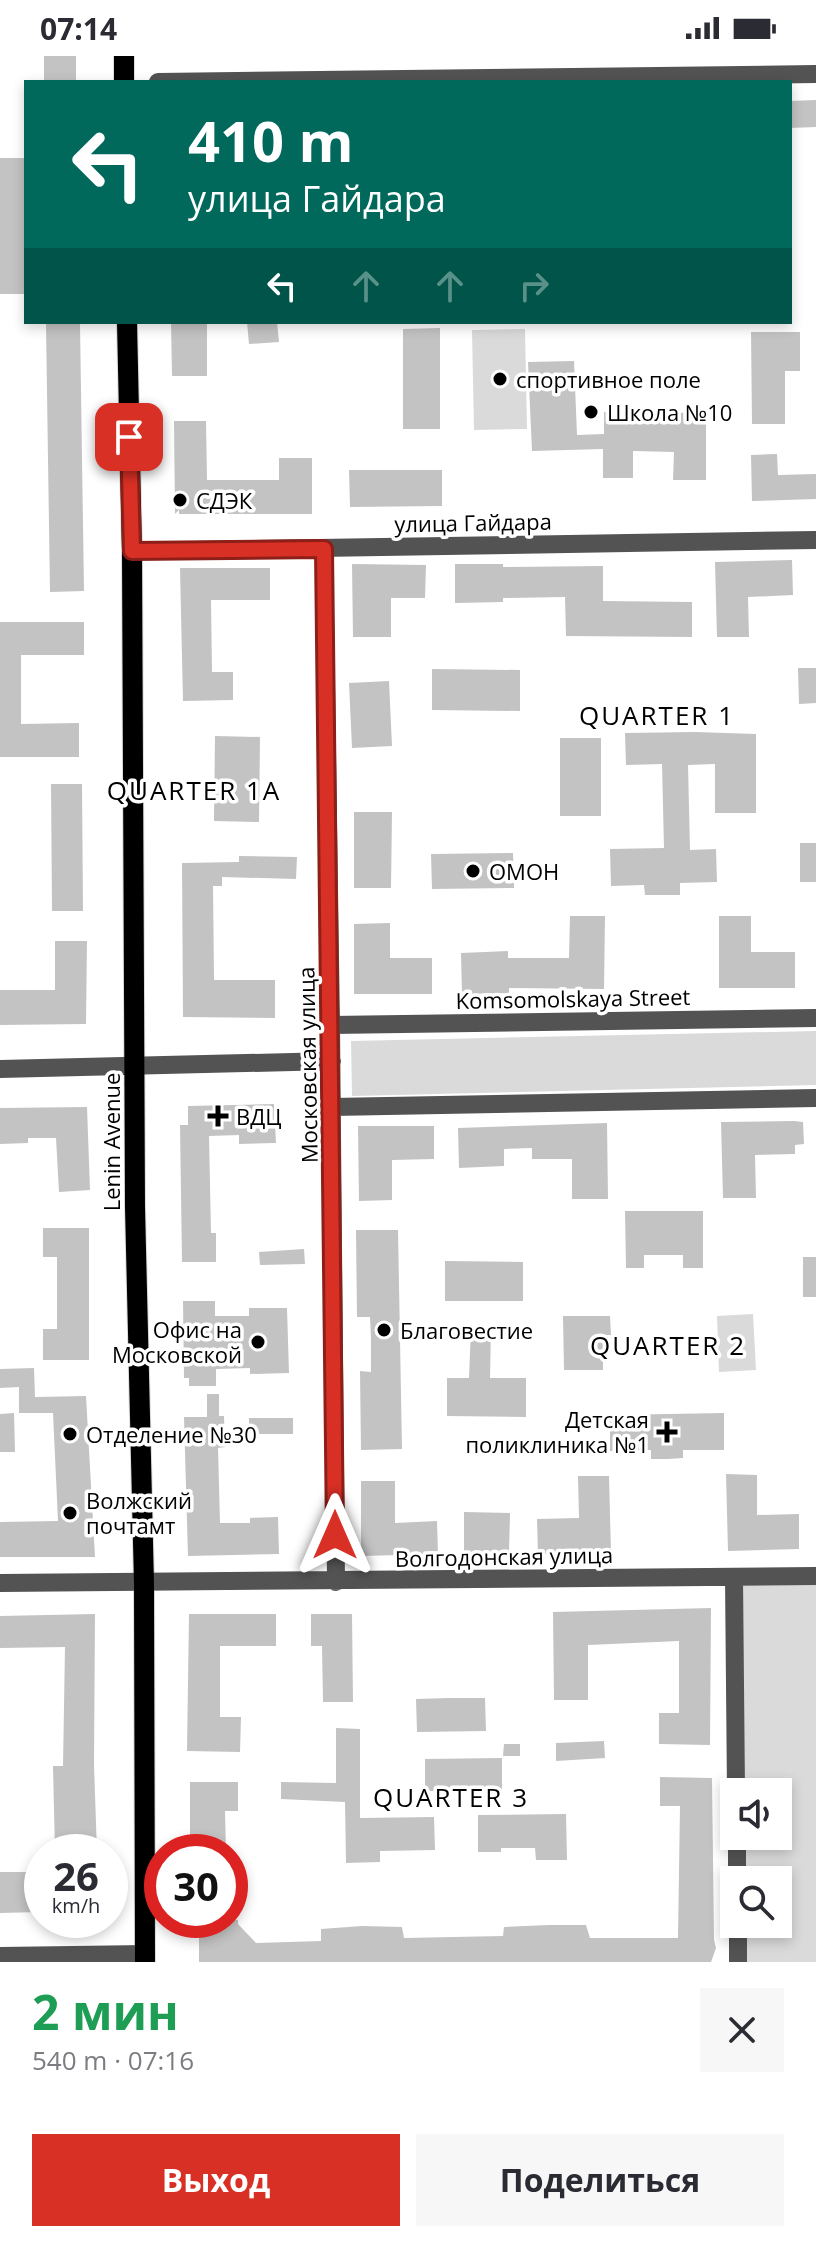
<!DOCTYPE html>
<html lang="ru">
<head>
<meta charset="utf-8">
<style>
	body { margin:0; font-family:"Open Sans",sans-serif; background:#f7f7f7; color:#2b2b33; height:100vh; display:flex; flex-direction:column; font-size:30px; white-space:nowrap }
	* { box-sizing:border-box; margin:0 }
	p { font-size:26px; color:#7c7c81 }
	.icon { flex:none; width:44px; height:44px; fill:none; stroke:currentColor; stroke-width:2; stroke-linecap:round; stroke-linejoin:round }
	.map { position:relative; height:1906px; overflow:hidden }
	.side { display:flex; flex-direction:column; background:#fff; flex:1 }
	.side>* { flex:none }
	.banner { position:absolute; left:24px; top:24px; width:768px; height:244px; border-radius:0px; box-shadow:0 4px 12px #0003; background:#00695c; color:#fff; overflow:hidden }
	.fabs { position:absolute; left:720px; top:1722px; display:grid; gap:16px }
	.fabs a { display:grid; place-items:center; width:72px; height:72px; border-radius:0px; background:#fff; box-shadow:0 4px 12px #0003; font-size:40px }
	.speed { position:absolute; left:24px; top:1778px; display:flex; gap:16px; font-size:40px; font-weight:700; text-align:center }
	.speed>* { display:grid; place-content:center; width:104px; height:104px; border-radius:50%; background:#fff; box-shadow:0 4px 12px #0003; line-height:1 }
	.speed small { font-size:20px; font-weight:400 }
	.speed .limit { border:12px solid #d22; background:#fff; color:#111 }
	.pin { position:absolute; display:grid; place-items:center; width:68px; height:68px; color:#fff; margin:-34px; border-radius:16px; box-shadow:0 4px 12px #0006 }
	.me { position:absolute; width:88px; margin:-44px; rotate:0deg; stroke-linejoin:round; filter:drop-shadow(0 0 6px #0008) }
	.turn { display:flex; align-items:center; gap:28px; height:168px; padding:0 32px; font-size:36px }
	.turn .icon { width:104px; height:104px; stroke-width:2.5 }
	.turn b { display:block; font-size:56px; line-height:68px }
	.lanes { display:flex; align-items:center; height:76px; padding:0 32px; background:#0003; justify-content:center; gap:40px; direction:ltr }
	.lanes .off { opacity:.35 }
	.round { display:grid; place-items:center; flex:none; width:84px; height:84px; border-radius:0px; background:#f7f7f7 }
	.head { display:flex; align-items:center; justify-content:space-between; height:136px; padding:0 32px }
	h1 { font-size:48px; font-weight:700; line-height:60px; color:#1e9e55 }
	.action { display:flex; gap:16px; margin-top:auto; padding:16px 32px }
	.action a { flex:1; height:92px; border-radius:0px; background:#d93025; color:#fff; font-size:32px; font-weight:700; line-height:92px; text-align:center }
	.action a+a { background:#f7f7f7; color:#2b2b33 }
	.status { display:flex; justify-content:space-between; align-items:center; height:56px; padding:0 40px; background:#fff; direction:ltr }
	.status svg { height:22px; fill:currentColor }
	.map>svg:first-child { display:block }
</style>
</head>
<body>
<div class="status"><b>07:14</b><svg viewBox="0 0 49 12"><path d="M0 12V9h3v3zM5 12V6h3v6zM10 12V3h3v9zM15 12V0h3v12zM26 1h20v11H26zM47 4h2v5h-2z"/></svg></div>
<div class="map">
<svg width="816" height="1906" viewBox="0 0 816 1906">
	<rect width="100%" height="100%" fill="#fff"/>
	<path fill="#dadada" d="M 525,273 L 527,373 L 474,374 L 472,274 Z
		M 816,975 L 816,1029 L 352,1040 L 351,985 Z
		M 753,1258 L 756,1314 L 719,1316 L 717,1260 Z
		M 816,1527 L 816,1906 L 747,1906 L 746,1868 L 778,1868 L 778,1824 L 746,1824 L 745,1780 L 778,1780 L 778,1736 L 744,1736 L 741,1528 Z"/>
	<path fill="#c3c3c3" d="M 44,0 L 76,0 L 76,26 L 44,26 Z
		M 816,44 L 816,71 L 790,72 L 790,45 Z
		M 0,102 L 26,102 L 26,238 L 0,238 Z
		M 171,266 L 207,266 L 207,320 L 172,320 Z
		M 247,266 L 277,266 L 279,286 L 249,288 Z
		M 46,268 L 80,268 L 84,535 L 50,536 Z
		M 440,272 L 440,373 L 403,373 L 403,273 Z
		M 751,276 L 800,276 L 800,315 L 785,315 L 785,368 L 752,368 Z
		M 574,305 L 577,379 L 604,378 L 604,356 L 706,357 L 706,424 L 673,424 L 674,396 L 633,395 L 633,422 L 603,422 L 603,393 L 532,395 L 528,306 Z
		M 174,365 L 206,365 L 207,424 L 279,424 L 279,402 L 312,402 L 312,458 L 179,458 L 179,454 L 175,458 Z
		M 777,398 L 778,419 L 816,418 L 816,443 L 752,445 L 751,399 Z
		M 349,414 L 442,414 L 442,450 L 350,451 Z
		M 792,504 L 793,539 L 748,541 L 749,581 L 717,581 L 715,506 Z
		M 352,508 L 426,509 L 425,542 L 391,542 L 391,581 L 353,581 Z
		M 455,508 L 503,508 L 503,511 L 603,510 L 603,545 L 692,546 L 692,581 L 566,580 L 565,541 L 503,542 L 503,546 L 455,547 Z
		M 180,512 L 270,512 L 270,544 L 211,544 L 212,616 L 233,616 L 233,644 L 183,645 Z
		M 0,566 L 84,566 L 84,599 L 21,599 L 21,668 L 79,667 L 79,701 L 0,701 Z
		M 798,612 L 816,612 L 816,647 L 799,648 Z
		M 432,613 L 520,614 L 520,655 L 432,654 Z
		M 389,625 L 392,690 L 352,692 L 349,627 Z
		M 695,676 L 756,678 L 756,757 L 715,757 L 715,708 L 688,709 L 690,794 L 716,793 L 717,826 L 680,827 L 680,839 L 645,839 L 644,829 L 611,830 L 610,793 L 664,792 L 662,708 L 626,709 L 625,677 Z
		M 215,680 L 260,681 L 259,766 L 214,765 Z
		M 560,682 L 601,682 L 601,760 L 560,760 Z
		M 51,728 L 82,728 L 83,855 L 52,855 Z
		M 354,756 L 392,756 L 391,832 L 354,832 Z
		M 800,787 L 816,787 L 816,826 L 800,826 Z
		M 513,797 L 514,832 L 432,833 L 431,798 Z
		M 239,800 L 297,801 L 296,823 L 222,821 L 222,830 L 213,830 L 214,924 L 275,924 L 275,962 L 183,961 L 182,807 L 239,806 Z
		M 570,860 L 605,860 L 604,933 L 509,932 L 509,937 L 462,938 L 461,897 L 508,895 L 508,902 L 569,902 Z
		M 719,860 L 751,860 L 751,896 L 795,896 L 795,932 L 719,932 Z
		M 390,867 L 390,902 L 432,902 L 432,938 L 354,938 L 354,868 Z
		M 55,885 L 87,885 L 86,968 L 0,969 L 0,934 L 55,934 Z
		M 274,1048 L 276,1087 L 239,1088 L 239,1079 L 209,1080 L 211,1177 L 216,1177 L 216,1206 L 182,1206 L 180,1069 L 188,1069 L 188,1050 Z
		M 87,1051 L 90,1134 L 59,1136 L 56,1082 L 28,1082 L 28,1087 L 0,1088 L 0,1052 Z
		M 794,1065 L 803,1066 L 804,1088 L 795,1089 L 795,1098 L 755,1099 L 756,1142 L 723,1142 L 721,1066 Z
		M 607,1067 L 608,1143 L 572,1143 L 572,1103 L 532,1103 L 532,1092 L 504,1093 L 504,1110 L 459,1112 L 458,1072 Z
		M 358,1070 L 434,1070 L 434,1103 L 392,1104 L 392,1144 L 359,1145 Z
		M 625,1155 L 703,1155 L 703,1212 L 683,1212 L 683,1199 L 644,1199 L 644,1212 L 626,1212 Z
		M 43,1172 L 89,1172 L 89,1304 L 43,1304 L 43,1273 L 57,1273 L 57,1201 L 43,1201 Z
		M 356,1174 L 398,1174 L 402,1393 L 361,1394 L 360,1315 L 371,1316 L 371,1282 L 370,1261 L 357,1261 Z
		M 304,1193 L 305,1208 L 260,1209 L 259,1196 Z
		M 803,1201 L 816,1201 L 816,1241 L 803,1241 Z
		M 445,1205 L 523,1206 L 523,1245 L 445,1245 Z
		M 183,1245 L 215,1245 L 215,1260 L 249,1260 L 249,1252 L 287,1252 L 289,1317 L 250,1318 L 250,1312 L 216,1313 L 216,1330 L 189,1330 L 189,1322 L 184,1322 Z
		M 563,1260 L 610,1260 L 611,1279 L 603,1279 L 603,1314 L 564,1314 Z
		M 471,1271 L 491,1272 L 490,1322 L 526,1322 L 526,1361 L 447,1360 L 447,1322 L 469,1322 Z
		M 34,1312 L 35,1341 L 86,1340 L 95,1501 L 0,1501 L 0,1466 L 58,1465 L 53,1357 L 19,1357 L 19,1331 L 0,1332 L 0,1313 Z
		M 207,1338 L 219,1338 L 219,1360 L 224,1360 L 225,1391 L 218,1392 L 220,1467 L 250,1467 L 250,1462 L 278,1461 L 279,1498 L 188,1500 L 184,1361 L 207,1361 Z
		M 14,1357 L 15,1396 L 0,1396 L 0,1358 Z
		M 724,1357 L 724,1394 L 683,1394 L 683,1402 L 668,1403 L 651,1403 L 651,1394 L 610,1395 L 610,1359 Z
		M 249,1362 L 293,1362 L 293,1378 L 249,1378 Z
		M 726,1418 L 757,1419 L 757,1459 L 799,1458 L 799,1493 L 728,1495 Z
		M 578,1420 L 609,1420 L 611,1497 L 538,1498 L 537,1463 L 579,1462 Z
		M 361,1425 L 395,1425 L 395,1467 L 437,1465 L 438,1498 L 361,1500 Z
		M 464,1456 L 510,1457 L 509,1497 L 464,1496 Z
		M 711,1552 L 710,1689 L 659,1688 L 659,1657 L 679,1657 L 679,1585 L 588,1589 L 588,1644 L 554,1644 L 553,1556 Z
		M 95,1558 L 94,1709 L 97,1796 L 55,1796 L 53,1710 L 63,1710 L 65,1591 L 0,1592 L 0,1560 Z
		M 189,1558 L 276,1558 L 276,1590 L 220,1590 L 220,1661 L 241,1661 L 240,1696 L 187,1695 Z
		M 311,1558 L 352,1558 L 353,1646 L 323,1646 L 322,1590 L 311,1590 Z
		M 450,1642 L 485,1642 L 486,1675 L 417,1676 L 416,1643 Z
		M 336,1672 L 360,1673 L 360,1762 L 434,1761 L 435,1794 L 380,1795 L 380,1806 L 346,1807 L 345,1746 L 281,1743 L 281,1726 L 336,1727 Z
		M 604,1685 L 605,1702 L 556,1705 L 556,1687 Z
		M 504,1688 L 520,1688 L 520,1700 L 503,1700 Z
		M 502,1702 L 502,1735 L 425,1735 L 425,1703 Z
		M 660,1721 L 712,1722 L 714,1884 L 716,1892 L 711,1906 L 199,1906 L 199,1864 L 238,1864 L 238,1868 L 256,1887 L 321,1885 L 321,1873 L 362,1870 L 402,1871 L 404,1882 L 503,1880 L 504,1871 L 549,1869 L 586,1869 L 590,1882 L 678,1882 L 680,1750 L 660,1750 Z
		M 190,1726 L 238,1726 L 238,1755 L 225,1755 L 226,1796 L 190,1796 Z
		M 566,1758 L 567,1804 L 536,1804 L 535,1792 L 501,1792 L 501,1796 L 478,1796 L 478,1759 Z
		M 0,1816 L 42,1816 L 42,1856 L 0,1857 Z"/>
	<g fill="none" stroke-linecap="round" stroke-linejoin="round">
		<g stroke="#dbdbdb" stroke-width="22">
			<path id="major" d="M 124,0 L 124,26
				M 127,266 L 132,495 L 135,1151 L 144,1528 L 145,1906"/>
		</g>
		<path stroke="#535353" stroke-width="18" d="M 158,26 L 816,18
			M 324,493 L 331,969 L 336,1526
			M 132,495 L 816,484
			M 331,969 L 816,962
			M 0,1013 L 332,1005
			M 332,1051 L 816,1042
			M 734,1521 L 736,1736
			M 0,1527 L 816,1520
			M 737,1780 L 737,1824
			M 738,1868 L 738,1906
			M 0,1900 L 145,1898"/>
		<use href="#major" stroke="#000" stroke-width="20"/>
	</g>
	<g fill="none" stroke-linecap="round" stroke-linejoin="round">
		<g stroke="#8d1f18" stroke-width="20">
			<path id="route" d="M 129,381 L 132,495 L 324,493 L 335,1479"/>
		</g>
		<use href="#route" stroke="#d93025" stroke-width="14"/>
	</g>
	<g fill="#000" stroke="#fff" stroke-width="3">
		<circle cx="500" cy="323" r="8"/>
		<circle cx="591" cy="356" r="8"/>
		<circle cx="180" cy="444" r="8"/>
		<circle cx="473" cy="815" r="8"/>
		<path d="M214 1048h8v8h8v8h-8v8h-8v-8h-8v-8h8z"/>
		<circle cx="384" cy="1274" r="8"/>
		<circle cx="258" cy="1286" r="8"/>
		<path d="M663 1364h8v8h8v8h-8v8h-8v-8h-8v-8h8z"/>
		<circle cx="70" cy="1378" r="8"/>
		<circle cx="70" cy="1457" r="8"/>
	</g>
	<g text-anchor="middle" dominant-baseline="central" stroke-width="7" stroke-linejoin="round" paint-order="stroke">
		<g font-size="22" fill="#000" stroke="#fff" text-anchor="start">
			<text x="516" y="323">спортивное поле</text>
			<text x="607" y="356">Школа №10</text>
			<text x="196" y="444">СДЭК</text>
			<text x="489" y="815">ОМОН</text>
			<text x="236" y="1060">ВДЦ</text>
			<text x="242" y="1273" text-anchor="end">Офис на<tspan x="242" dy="25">Московской</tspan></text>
			<text x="400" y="1274">Благовестие</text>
			<text x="649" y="1363" text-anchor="end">Детская<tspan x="649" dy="25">поликлиника №1</tspan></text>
			<text x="86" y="1378">Отделение №30</text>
			<text x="86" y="1444">Волжский<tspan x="86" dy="25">почтамт</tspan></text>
		</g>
		<g font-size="22" fill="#000" stroke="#fff">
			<text transform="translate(473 466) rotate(-1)">улица Гайдара</text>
			<text transform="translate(573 942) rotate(-1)">Komsomolskaya Street</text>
			<text transform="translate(307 1009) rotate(-91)">Московская улица</text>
			<text transform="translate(111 1086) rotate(-90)">Lenin Avenue</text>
			<text transform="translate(504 1500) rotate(-1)">Волгодонская улица</text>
		</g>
		<g font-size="26" letter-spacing="2" fill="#000" stroke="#fff">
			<text x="657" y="659">QUARTER 1</text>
			<text x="194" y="734">QUARTER 1A</text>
			<text x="668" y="1289">QUARTER 2</text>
			<text x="451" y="1741">QUARTER 3</text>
		</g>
	</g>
</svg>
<div class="fabs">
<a><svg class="icon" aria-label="sound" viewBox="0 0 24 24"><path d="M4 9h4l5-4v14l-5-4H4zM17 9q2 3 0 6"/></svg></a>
<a><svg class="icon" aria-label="search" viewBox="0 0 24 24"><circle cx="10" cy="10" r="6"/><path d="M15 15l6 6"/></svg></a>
</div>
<div class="speed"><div>26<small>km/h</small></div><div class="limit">30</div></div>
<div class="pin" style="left:129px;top:381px;background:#d93025"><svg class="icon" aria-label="arrive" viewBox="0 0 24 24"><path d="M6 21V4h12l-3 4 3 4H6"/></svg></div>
<svg class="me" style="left:335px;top:1479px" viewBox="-20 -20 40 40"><path d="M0-17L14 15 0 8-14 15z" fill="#d93025" stroke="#fff" stroke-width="4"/></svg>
<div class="banner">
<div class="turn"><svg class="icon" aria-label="left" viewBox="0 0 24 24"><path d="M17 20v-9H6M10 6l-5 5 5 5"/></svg><div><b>410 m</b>улица Гайдара</div></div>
<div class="lanes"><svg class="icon" aria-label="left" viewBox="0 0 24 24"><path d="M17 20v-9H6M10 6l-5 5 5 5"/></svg><svg class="icon off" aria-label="ahead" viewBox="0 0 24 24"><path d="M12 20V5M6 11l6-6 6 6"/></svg><svg class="icon off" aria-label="ahead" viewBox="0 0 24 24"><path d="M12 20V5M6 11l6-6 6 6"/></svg><svg class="icon off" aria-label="right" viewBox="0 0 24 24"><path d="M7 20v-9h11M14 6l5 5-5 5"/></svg></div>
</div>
</div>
<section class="side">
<div class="head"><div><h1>2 мин</h1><p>540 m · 07:16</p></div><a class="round"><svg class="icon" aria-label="close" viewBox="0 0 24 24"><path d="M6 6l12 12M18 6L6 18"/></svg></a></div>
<div class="action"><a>Выход</a><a>Поделиться</a></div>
</section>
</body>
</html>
